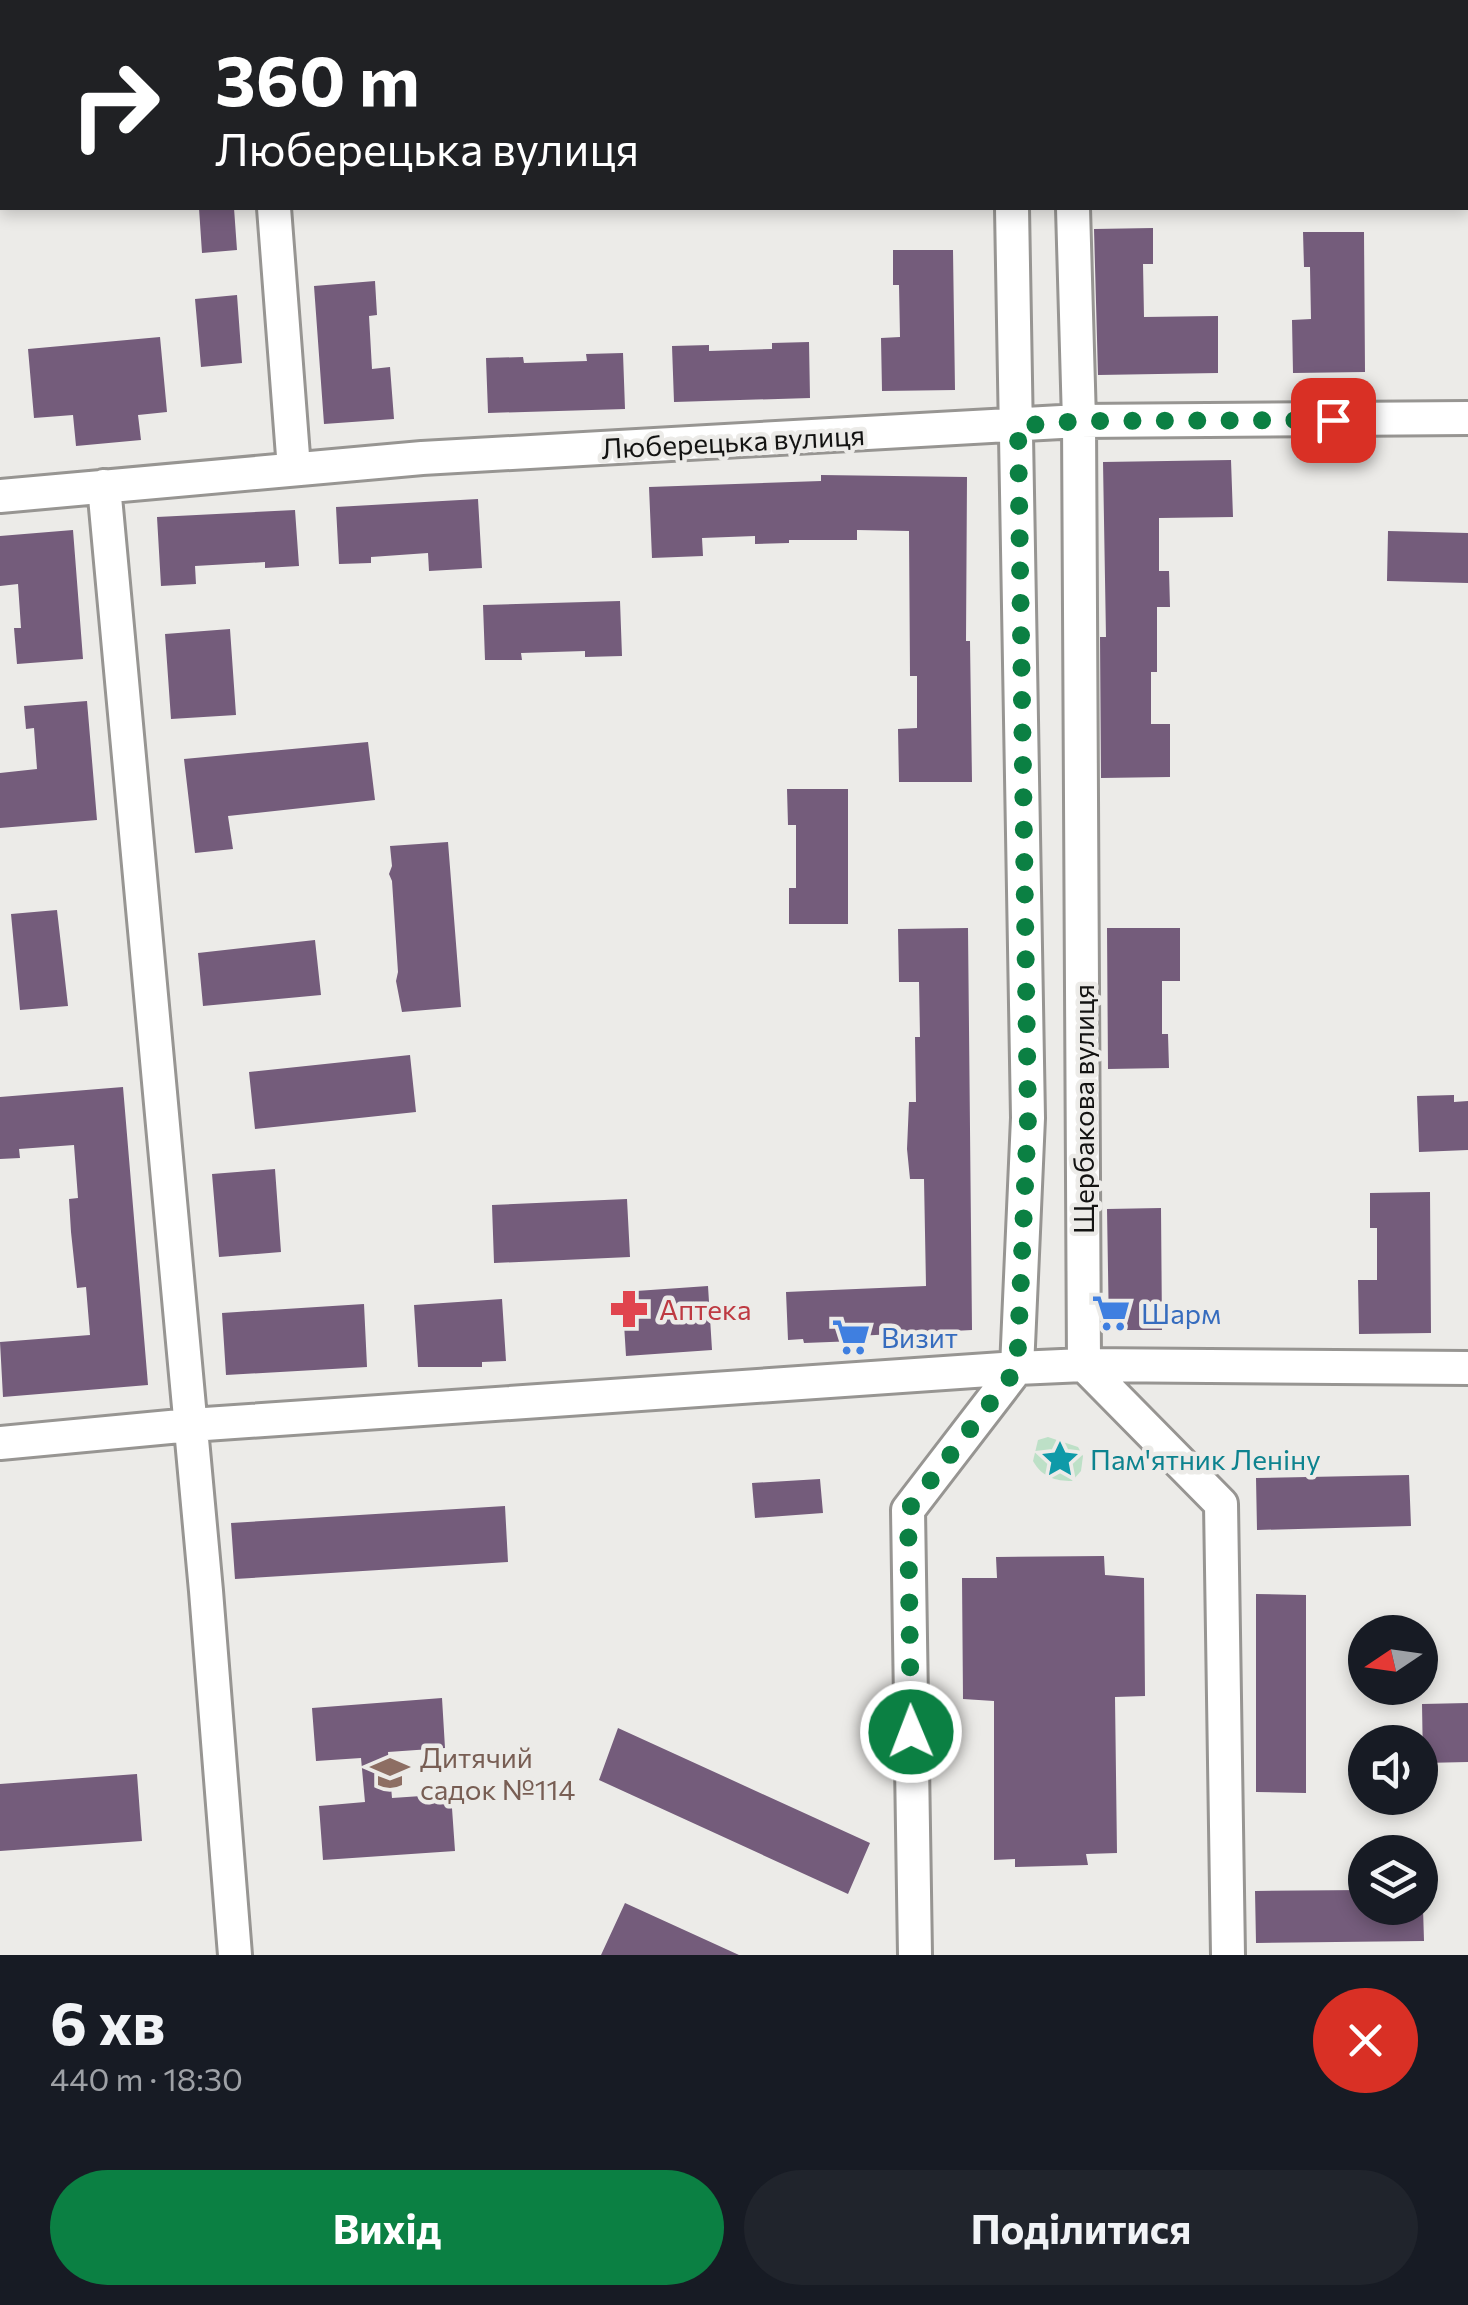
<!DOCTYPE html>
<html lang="uk">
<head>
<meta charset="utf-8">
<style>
	body { margin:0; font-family:Commissioner,sans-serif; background:#20242c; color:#f1f3f6; height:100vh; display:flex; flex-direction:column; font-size:38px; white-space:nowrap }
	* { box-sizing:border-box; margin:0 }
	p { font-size:32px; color:#9ea1a6 }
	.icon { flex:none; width:55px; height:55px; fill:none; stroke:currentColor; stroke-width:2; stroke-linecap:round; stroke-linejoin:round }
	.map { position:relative; height:1955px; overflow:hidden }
	.panel { display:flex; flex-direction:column; background:#171b24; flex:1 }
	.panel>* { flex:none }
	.banner { position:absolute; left:0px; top:0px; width:1470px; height:210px; box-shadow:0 5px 15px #0003; background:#202124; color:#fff; overflow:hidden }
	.needle { width:65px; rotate:257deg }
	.fabs { position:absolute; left:1348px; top:1615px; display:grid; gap:20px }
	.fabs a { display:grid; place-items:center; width:90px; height:90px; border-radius:50%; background:#171b24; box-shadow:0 5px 15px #0003; font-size:50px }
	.pin { position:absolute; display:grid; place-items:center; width:85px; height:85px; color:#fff; margin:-42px; border-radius:20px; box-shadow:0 5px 15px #0006 }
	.me { position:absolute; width:110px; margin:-55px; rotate:359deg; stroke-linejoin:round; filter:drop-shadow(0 0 8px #0008) }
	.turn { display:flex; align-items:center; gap:35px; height:210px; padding:0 50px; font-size:45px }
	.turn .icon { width:130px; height:130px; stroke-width:2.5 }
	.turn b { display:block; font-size:70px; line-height:85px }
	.round { display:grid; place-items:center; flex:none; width:105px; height:105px; border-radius:52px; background:#20242c }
	.headline { display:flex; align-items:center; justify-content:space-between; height:170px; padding:0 50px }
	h1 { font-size:60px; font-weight:700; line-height:75px }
	.cta { display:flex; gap:20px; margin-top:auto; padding:20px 50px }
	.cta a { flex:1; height:115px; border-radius:60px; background:#0b8043; color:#fff; font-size:40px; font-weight:700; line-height:115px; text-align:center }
	.cta a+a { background:#20242c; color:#f1f3f6 }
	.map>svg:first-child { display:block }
</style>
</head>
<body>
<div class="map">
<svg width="1468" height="1955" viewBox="0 0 1468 1955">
	<rect width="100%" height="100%" fill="#ecebe8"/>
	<path fill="#bde0c7" d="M 1048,1437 L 1078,1447 L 1083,1456 L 1081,1471 L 1072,1481 C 1055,1481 1042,1477 1033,1461 L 1038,1440 Z"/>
	<path fill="#745c7b" d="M 199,208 L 234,208 L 237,250 L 202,253 Z
		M 1153,228 L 1153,264 L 1143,264 L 1144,317 L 1218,316 L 1218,373 L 1098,375 L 1094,229 Z
		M 1303,232 L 1364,232 L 1365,372 L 1293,373 L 1292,320 L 1311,319 L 1310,267 L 1304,267 Z
		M 893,250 L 953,250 L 955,390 L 882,391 L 881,338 L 900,337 L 899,285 L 893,285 Z
		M 375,281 L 377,315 L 369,316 L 372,369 L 390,367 L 394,419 L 324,424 L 314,286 Z
		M 237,295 L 242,363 L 201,367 L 195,299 Z
		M 160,337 L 167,412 L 138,415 L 141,440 L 76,446 L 73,415 L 34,418 L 28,349 Z
		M 809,342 L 810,398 L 674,402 L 672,346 L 709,345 L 709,351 L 772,349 L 772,343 Z
		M 623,353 L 625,409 L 488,413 L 486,358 L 523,357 L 524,363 L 587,361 L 586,354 Z
		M 1231,460 L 1233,517 L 1159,518 L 1159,571 L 1169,571 L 1170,607 L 1157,607 L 1157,672 L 1151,672 L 1151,724 L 1170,724 L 1170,777 L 1101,778 L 1100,637 L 1106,637 L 1103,462 Z
		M 821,475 L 967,477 L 966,641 L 970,641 L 972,782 L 899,782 L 898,729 L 917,728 L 917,676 L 910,676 L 909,531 L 857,530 L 857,540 L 789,540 L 789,543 L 755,544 L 755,536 L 702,538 L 703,556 L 652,558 L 649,487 L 821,481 Z
		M 478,499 L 482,568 L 429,571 L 428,553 L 371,557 L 371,563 L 339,564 L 336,507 Z
		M 295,510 L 299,566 L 265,568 L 265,562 L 195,566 L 196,584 L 161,586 L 157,517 Z
		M 73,530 L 83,659 L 17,664 L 14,628 L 21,628 L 18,584 L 0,586 L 0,536 Z
		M 1388,531 L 1468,533 L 1468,583 L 1387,581 Z
		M 620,601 L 622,656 L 585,657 L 585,651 L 521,653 L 522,660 L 485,660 L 483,605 Z
		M 230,629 L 236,715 L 171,719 L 165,634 Z
		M 87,701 L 97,820 L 0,828 L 0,773 L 37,769 L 34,728 L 26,729 L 24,706 Z
		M 368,742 L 375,800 L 228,816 L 233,849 L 195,853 L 184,759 Z
		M 787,789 L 848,789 L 848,924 L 789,924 L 789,888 L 796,888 L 796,825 L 788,825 Z
		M 448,842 L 461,1007 L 402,1012 L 396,981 L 398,972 L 392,881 L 389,874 L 392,866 L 390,846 Z
		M 57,910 L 68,1006 L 20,1010 L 11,914 Z
		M 968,928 L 972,1330 L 856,1336 L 856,1341 L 804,1343 L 803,1339 L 788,1340 L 786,1292 L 926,1286 L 924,1179 L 910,1179 L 907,1149 L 909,1102 L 916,1102 L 915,1037 L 920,1037 L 919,982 L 899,982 L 898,929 Z
		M 1107,928 L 1180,928 L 1180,981 L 1162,981 L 1162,1034 L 1168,1034 L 1169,1068 L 1108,1069 Z
		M 315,940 L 321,995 L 203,1006 L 198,953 Z
		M 410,1055 L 416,1112 L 255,1129 L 249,1072 Z
		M 123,1087 L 148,1385 L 3,1397 L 0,1342 L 90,1335 L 86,1287 L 77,1288 L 71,1232 L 69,1199 L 78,1198 L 74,1145 L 19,1149 L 20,1158 L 0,1159 L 0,1097 Z
		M 1454,1095 L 1454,1102 L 1468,1101 L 1468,1150 L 1419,1152 L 1417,1096 Z
		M 275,1169 L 281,1252 L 219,1257 L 212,1174 Z
		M 1430,1192 L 1431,1333 L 1359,1334 L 1358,1280 L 1377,1280 L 1377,1228 L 1370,1228 L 1370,1193 Z
		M 627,1199 L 630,1257 L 494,1263 L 492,1205 Z
		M 1161,1208 L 1162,1330 L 1109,1330 L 1107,1209 Z
		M 708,1286 L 712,1350 L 626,1356 L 622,1292 Z
		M 502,1299 L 506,1361 L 482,1362 L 482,1367 L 418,1367 L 414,1305 Z
		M 364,1304 L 367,1367 L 226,1375 L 222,1313 Z
		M 1409,1475 L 1411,1526 L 1257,1530 L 1256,1478 Z
		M 820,1479 L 823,1513 L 755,1518 L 752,1483 Z
		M 505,1506 L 508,1562 L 235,1579 L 231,1523 Z
		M 1104,1556 L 1105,1575 L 1144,1578 L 1145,1696 L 1115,1697 L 1117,1853 L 1086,1854 L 1088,1865 L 1015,1867 L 1015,1859 L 994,1860 L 994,1701 L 963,1699 L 962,1578 L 997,1578 L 996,1557 Z
		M 1256,1594 L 1306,1595 L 1306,1793 L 1256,1792 Z
		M 442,1698 L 445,1748 L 388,1752 L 392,1798 L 451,1794 L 455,1851 L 323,1860 L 319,1806 L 365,1802 L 361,1758 L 316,1761 L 312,1708 Z
		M 1468,1703 L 1468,1762 L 1423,1763 L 1422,1704 Z
		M 618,1728 L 870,1843 L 848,1894 L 599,1780 Z
		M 137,1774 L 142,1841 L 0,1851 L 0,1784 Z
		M 1365,1890 L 1365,1908 L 1423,1908 L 1424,1941 L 1256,1943 L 1255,1891 Z
		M 625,1903 L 739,1955 L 601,1955 Z"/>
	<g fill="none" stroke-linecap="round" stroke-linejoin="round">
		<g stroke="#979592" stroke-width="38">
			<path id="minor" d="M 258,0 L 259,2
				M 1007,0 L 1007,2
				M 1068,0 L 1068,2
				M 274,208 L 294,469
				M 1073,208 L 1079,421 L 1084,1365 L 1221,1504 L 1228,1955
				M 104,486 L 206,1591 L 235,1955
				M 0,496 L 422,458 L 1079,421 L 1468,418
				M 0,1443 L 191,1425 L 1017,1368 L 1084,1365 L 1468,1368
				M 915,1955 L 908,1510 L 1017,1368 L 1028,1118 L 1012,208"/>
		</g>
		<use href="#minor" stroke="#fff" stroke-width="32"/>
	</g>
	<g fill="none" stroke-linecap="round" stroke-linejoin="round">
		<path stroke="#0b8043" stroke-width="18" stroke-dasharray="0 32.4" d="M 911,1732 L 908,1510 L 1017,1368 L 1028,1118 L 1018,426 L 1079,421 L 1333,420"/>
	</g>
	<defs>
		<g id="pharmacy-bare" transform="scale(3)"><path d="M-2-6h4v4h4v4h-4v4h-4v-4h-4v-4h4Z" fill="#e0444e" stroke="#ecebe8" stroke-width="2.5" paint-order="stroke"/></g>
		<g id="supermarket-bare" transform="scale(3)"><path d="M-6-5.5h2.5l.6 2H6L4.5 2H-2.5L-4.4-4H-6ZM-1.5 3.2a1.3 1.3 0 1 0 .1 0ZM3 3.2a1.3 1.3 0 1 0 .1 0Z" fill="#3f7fe0" stroke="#ecebe8" stroke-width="2.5" paint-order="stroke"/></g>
		<g id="sight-bare" transform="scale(3)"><path d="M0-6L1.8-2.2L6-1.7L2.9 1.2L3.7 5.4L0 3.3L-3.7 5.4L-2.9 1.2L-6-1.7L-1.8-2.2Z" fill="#0f9aa8" stroke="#ecebe8" stroke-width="2.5" paint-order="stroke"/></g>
		<g id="school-bare" transform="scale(3)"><path d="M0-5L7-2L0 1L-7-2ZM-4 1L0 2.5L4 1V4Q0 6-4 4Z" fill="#8d6e63" stroke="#ecebe8" stroke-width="2.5" paint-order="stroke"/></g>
	</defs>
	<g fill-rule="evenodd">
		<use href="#pharmacy-bare" x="629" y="1309"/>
		<use href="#supermarket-bare" x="1111" y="1313"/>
		<use href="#supermarket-bare" x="851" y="1337"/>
		<use href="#sight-bare" x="1060" y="1459"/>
		<use href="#school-bare" x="390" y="1773"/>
	</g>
	<g text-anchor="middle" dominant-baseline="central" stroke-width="9" stroke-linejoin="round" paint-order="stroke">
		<g font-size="28" fill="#131312" stroke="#ecebe8">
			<text transform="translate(733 441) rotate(-3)">Люберецька вулиця</text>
			<text transform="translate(1083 1109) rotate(-90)">Щербакова вулиця</text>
		</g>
		<g font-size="28" fill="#be3a42" stroke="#ecebe8" text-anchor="start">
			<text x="659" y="1309">Аптека</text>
		</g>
		<g font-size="28" fill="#366cbe" stroke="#ecebe8" text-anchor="start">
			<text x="1141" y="1313">Шарм</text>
			<text x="881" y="1337">Визит</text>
		</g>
		<g font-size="28" fill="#0d838f" stroke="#ecebe8" text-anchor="start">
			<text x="1090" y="1459">Пам'ятник Леніну</text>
		</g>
		<g font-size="28" fill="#785e54" stroke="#ecebe8" text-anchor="start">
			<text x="420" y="1757">Дитячий<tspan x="420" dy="32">садок №114</tspan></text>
		</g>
	</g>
</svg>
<div class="fabs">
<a><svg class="needle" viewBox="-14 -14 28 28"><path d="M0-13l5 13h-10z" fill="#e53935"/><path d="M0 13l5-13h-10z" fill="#9ea1a6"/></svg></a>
<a><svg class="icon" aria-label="sound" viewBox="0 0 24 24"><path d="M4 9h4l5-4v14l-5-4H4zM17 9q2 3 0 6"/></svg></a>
<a><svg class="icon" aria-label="layers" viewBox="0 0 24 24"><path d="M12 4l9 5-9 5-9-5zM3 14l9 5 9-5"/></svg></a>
</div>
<div class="pin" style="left:1333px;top:420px;background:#d93025"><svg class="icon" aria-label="arrive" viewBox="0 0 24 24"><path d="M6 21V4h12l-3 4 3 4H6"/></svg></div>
<svg class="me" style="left:911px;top:1732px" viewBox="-20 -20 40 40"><circle r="17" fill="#0b8043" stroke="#fff" stroke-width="3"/><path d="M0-11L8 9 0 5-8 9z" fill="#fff"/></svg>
<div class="banner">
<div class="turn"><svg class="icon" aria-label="right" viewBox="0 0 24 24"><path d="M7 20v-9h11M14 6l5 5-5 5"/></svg><div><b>360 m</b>Люберецька вулиця</div></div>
</div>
</div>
<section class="panel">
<div class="headline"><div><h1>6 хв</h1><p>440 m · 18:30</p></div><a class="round" style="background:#d93025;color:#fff"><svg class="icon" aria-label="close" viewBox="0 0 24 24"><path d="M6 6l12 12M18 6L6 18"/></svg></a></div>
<div class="cta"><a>Вихід</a><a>Поділитися</a></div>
</section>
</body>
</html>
